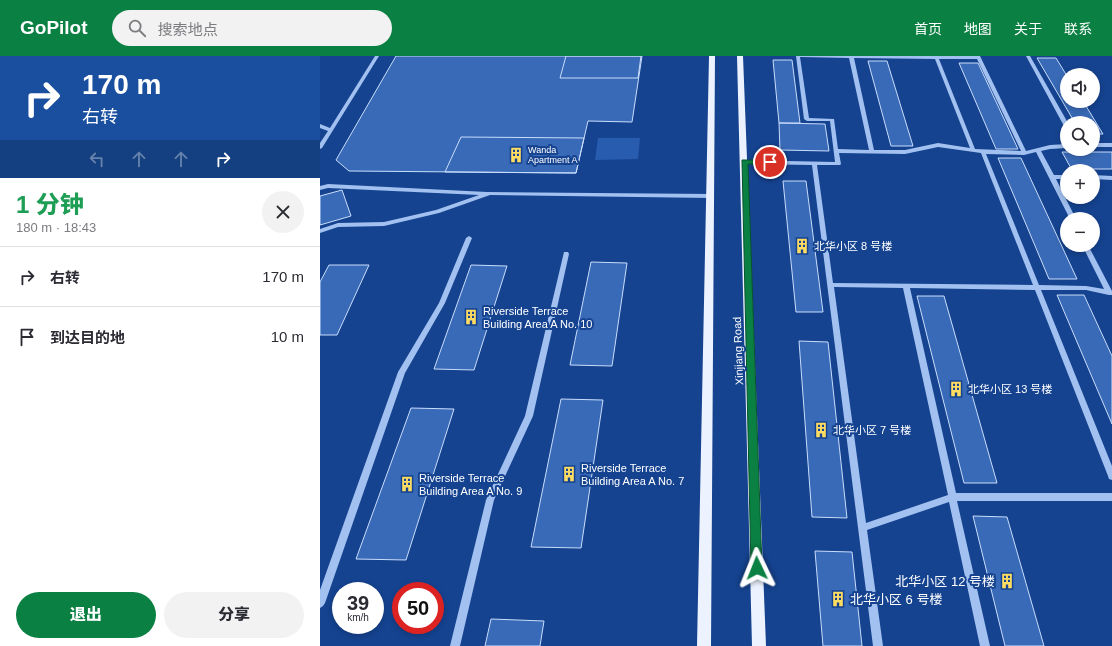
<!DOCTYPE html>
<html lang="zh">
<head>
<meta charset="utf-8">
<style>
	body { margin:0; font-family:Helvetica,"Noto Sans SC",sans-serif; background:#f2f2f3; color:#2b2b33; height:100vh; display:flex; flex-direction:column; font-size:15px; white-space:nowrap }
	* { box-sizing:border-box; margin:0 }
	p { font-size:13px; color:#7c7c81 }
	.icon { flex:none; width:22px; height:22px; fill:none; stroke:currentColor; stroke-width:2; stroke-linecap:round; stroke-linejoin:round }
	.map { position:relative; flex:1; overflow:hidden }
	.details { display:flex; flex-direction:column; background:#fff; width:320px }
	.details>* { flex:none }
	.top-card { background:#1a4fa0; color:#fff; overflow:hidden }
	.buttons { position:absolute; left:740px; top:12px; display:grid; gap:8px }
	.buttons a { display:grid; place-items:center; width:40px; height:40px; border-radius:50%; background:#fff; box-shadow:0 2px 6px #0003; font-size:20px }
	.speed { position:absolute; left:12px; top:526px; display:flex; gap:8px; font-size:20px; font-weight:700; text-align:center }
	.speed>* { display:grid; place-content:center; width:52px; height:52px; border-radius:50%; background:#fff; box-shadow:0 2px 6px #0003; line-height:1 }
	.speed small { font-size:10px; font-weight:400 }
	.speed .limit { border:6px solid #d22; background:#fff; color:#111 }
	.pin { position:absolute; display:grid; place-items:center; width:34px; height:34px; color:#fff; margin:-17px; border:2px solid #fff; border-radius:50%; box-shadow:0 1px 4px #0007 }
	.me { position:absolute; width:44px; margin:-22px; rotate:358deg; stroke-linejoin:round; filter:drop-shadow(0 0 3px #0008) }
	.turn { display:flex; align-items:center; gap:14px; height:84px; padding:0 16px; font-size:18px }
	.turn .icon { width:52px; height:52px; stroke-width:2.5 }
	.turn b { display:block; font-size:28px; line-height:34px }
	.lanes { display:flex; align-items:center; height:38px; padding:0 16px; background:#0003; justify-content:center; gap:20px; direction:ltr }
	.lanes .off { opacity:.35 }
	.round { display:grid; place-items:center; flex:none; width:42px; height:42px; border-radius:21px; background:#f2f2f3 }
	.head { display:flex; align-items:center; justify-content:space-between; height:68px; padding:0 16px }
	h1 { font-size:24px; font-weight:800; line-height:30px; color:#1e9e55 }
	.button { display:flex; gap:8px; margin-top:auto; padding:8px 16px }
	.button a { flex:1; height:46px; border-radius:24px; background:#0b8043; color:#fff; font-size:16px; font-weight:800; line-height:46px; text-align:center }
	.button a+a { background:#f2f2f3; color:#2b2b33 }
	ul { padding:0; list-style:none }
	li { display:flex; align-items:center; gap:12px; height:60px; padding:0 16px; border-top:1px solid #e1e1e2 }
	li div { flex:1 }
	li b { display:block; font-size:15px }
	li em { font-style:normal }
	header { display:flex; align-items:center; gap:24px; box-sizing:border-box; height:56px; padding:0 20px; background:#0b8043; color:#fff }
	header strong { font-size:19px }
	nav { display:flex; gap:22px; margin-inline-start:auto; font-size:14px }
	.search { width:280px; height:36px; background:#f2f2f3; display:flex; align-items:center; gap:10px; box-sizing:border-box; padding:0 14px; border-radius:22px; color:#7c7c81; font-size:15px }
	main { display:flex; flex:1; min-height:0 }
	.map>svg:first-child { display:block }
</style>
</head>
<body>
<header>
<strong>GoPilot</strong>
<div class="search"><svg class="icon" aria-label="search" viewBox="0 0 24 24"><circle cx="10" cy="10" r="6"/><path d="M15 15l6 6"/></svg>搜索地点</div>
<nav><a>首页</a><a>地图</a><a>关于</a><a>联系</a></nav>
</header>
<main>
<section class="details">
<div class="top-card">
<div class="turn"><svg class="icon" aria-label="right" viewBox="0 0 24 24"><path d="M7 20v-9h11M14 6l5 5-5 5"/></svg><div><b>170 m</b>右转</div></div>
<div class="lanes"><svg class="icon off" aria-label="left" viewBox="0 0 24 24"><path d="M17 20v-9H6M10 6l-5 5 5 5"/></svg><svg class="icon off" aria-label="ahead" viewBox="0 0 24 24"><path d="M12 20V5M6 11l6-6 6 6"/></svg><svg class="icon off" aria-label="ahead" viewBox="0 0 24 24"><path d="M12 20V5M6 11l6-6 6 6"/></svg><svg class="icon" aria-label="right" viewBox="0 0 24 24"><path d="M7 20v-9h11M14 6l5 5-5 5"/></svg></div>
</div>
<div class="head"><div><h1>1 分钟</h1><p>180 m · 18:43</p></div><a class="round"><svg class="icon" aria-label="close" viewBox="0 0 24 24"><path d="M6 6l12 12M18 6L6 18"/></svg></a></div>
<ul>
<li><svg class="icon" aria-label="right" viewBox="0 0 24 24"><path d="M7 20v-9h11M14 6l5 5-5 5"/></svg><div><b>右转</b></div><em>170 m</em></li>
<li><svg class="icon" aria-label="arrive" viewBox="0 0 24 24"><path d="M6 21V4h12l-3 4 3 4H6"/></svg><div><b>到达目的地</b></div><em>10 m</em></li>
</ul>
<div class="button"><a>退出</a><a>分享</a></div>
</section>
<div class="map">
<svg width="792" height="590" viewBox="0 0 792 590">
	<rect width="100%" height="100%" fill="#154390"/>
	<path fill="#275caf" d="M 278,82 L 320,82 L 318,103 L 275,104 Z"/>
	<path fill="#396ab7" stroke="#c9ddfc" d="M 76,0 L 322,0 L 312,66 L 268,65 L 256,117 L 29,115 L 16,104 Z
		M 246,0 L 321,0 L 318,22 L 240,22 Z
		M 717,2 L 736,2 L 747,20 L 747,45 L 763,45 L 783,78 L 773,78 L 773,67 L 755,67 Z
		M 453,4 L 472,4 L 480,67 L 459,67 Z
		M 548,5 L 567,5 L 593,90 L 571,90 Z
		M 639,7 L 658,7 L 698,93 L 676,93 Z
		M 459,67 L 505,68 L 509,95 L 460,94 Z
		M 141,81 L 264,82 L 256,117 L 125,116 Z
		M 742,96 L 792,96 L 792,113 L 771,113 L 771,112 L 767,112 L 768,114 L 752,114 Z
		M 678,102 L 701,102 L 757,223 L 729,223 Z
		M 463,125 L 486,125 L 503,256 L 476,256 Z
		M 22,134 L 31,160 L 0,169 L 0,140 Z
		M 271,206 L 307,207 L 292,310 L 250,309 Z
		M 9,209 L 49,209 L 17,279 L 0,279 L 0,226 Z
		M 151,209 L 187,210 L 154,314 L 114,313 Z
		M 737,239 L 764,239 L 792,300 L 792,368 Z
		M 597,240 L 624,240 L 677,427 L 644,427 Z
		M 479,285 L 508,286 L 527,462 L 492,461 Z
		M 241,343 L 283,344 L 261,492 L 211,491 Z
		M 91,352 L 134,353 L 86,504 L 36,503 Z
		M 653,460 L 687,461 L 724,590 L 685,590 Z
		M 495,495 L 532,496 L 542,590 L 503,590 Z
		M 171,563 L 224,565 L 220,590 L 165,590 Z"/>
	<g fill="none" stroke-linecap="round" stroke-linejoin="round">
		<path fill="#a2c1f0" fill-rule="evenodd" d="M 55,0 L 59,0 L 2,92 L 0,93 L 0,87 L 8,75 L 0,72 L 0,68 L 10,72 Z
			M 476,0 L 660,0 L 706,95 L 730,89 L 747,88 L 747,92 L 730,93 L 721,95 L 734,119 L 747,119 L 747,123 L 736,123 L 756,163 L 750,163 L 716,96 L 704,99 L 666,98 L 719,229 L 766,230 L 784,233 L 762,189 L 768,189 L 792,235 L 792,239 L 789,239 L 766,234 L 721,234 L 792,410 L 792,424 L 789,423 L 788,420 L 715,234 L 590,232 L 636,437 L 792,437 L 792,445 L 637,445 L 670,590 L 660,590 L 629,446 L 547,474 L 563,590 L 553,590 L 492,109 L 424,108 L 421,106 L 424,104 L 515,106 L 510,65 L 487,65 L 484,63 ZM 480,1 L 529,2 L 549,94 L 518,93 L 514,63 L 489,62 ZM 534,2 L 615,3 L 650,92 L 618,87 L 585,94 L 554,94 ZM 619,3 L 657,3 L 701,95 L 655,93 ZM 618,91 L 661,97 L 713,229 L 513,227 L 497,109 L 520,109 L 521,108 L 519,97 L 585,98 ZM 514,231 L 583,232 L 628,439 L 546,467 Z
			M 706,0 L 710,0 L 748,67 L 747,72 L 744,70 Z
			M 773,87 L 792,87 L 792,91 L 773,91 Z
			M 773,119 L 792,120 L 792,124 L 773,123 Z
			M 8,128 L 167,136 L 391,138 L 394,140 L 391,142 L 170,139 L 119,157 L 64,170 L 18,171 L 0,177 L 0,173 L 18,167 L 64,166 L 116,154 L 159,139 L 8,132 L 0,134 L 0,130 Z
			M 149,180 L 152,182 L 125,247 L 85,317 L 5,547 L 3,550 L 0,552 L 0,534 L 78,316 L 119,247 L 146,182 Z
			M 244,196 L 248,196 L 249,198 L 213,360 L 174,444 L 140,590 L 130,590 L 166,444 L 205,360 Z"/>
		<path fill="#ecf2ff" fill-rule="evenodd" d="M 389,0 L 395,0 L 391,590 L 377,590 Z
			M 417,0 L 423,0 L 446,590 L 432,590 Z"/>
	</g>
	<path fill="#0b8043" stroke="#07532c" d="M 422,104 L 450,104 L 453,106 L 450,109 L 428,108 L 442,512 L 441,516 L 437,518 L 433,516 L 431,512 Z"/>
	<defs>
		<g id="building-bare" transform="scale(1.2)"><path d="M-4-6H4V6H1V3H-1V6H-4ZM-2.5-4.3h1.7v1.8h-1.7ZM.8-4.3h1.7v1.8H.8ZM-2.5-1h1.7V.8h-1.7ZM.8-1h1.7V.8H.8Z" fill="#ffdc62" stroke="#154390" stroke-width="2.5" paint-order="stroke"/></g>
	</defs>
	<g fill-rule="evenodd">
		<use href="#building-bare" x="196" y="99"/>
		<use href="#building-bare" x="482" y="190"/>
		<use href="#building-bare" x="151" y="261"/>
		<use href="#building-bare" x="636" y="333"/>
		<use href="#building-bare" x="501" y="374"/>
		<use href="#building-bare" x="249" y="418"/>
		<use href="#building-bare" x="87" y="428"/>
		<use href="#building-bare" x="687" y="525"/>
		<use href="#building-bare" x="518" y="543"/>
	</g>
	<g text-anchor="middle" dominant-baseline="central" stroke-width="4" stroke-linejoin="round" paint-order="stroke">
		<g font-size="9" fill="#fff" stroke="#154390" text-anchor="start">
			<text x="208" y="94">Wanda<tspan x="208" dy="10">Apartment A</tspan></text>
		</g>
		<g font-size="11" fill="#fff" stroke="#154390" text-anchor="start">
			<text x="494" y="190">北华小区 8 号楼</text>
			<text x="163" y="255">Riverside Terrace<tspan x="163" dy="13">Building Area A No. 10</tspan></text>
			<text x="648" y="333">北华小区 13 号楼</text>
			<text x="513" y="374">北华小区 7 号楼</text>
			<text x="261" y="412">Riverside Terrace<tspan x="261" dy="13">Building Area A No. 7</tspan></text>
			<text x="99" y="422">Riverside Terrace<tspan x="99" dy="13">Building Area A No. 9</tspan></text>
		</g>
		<g font-size="11" fill="#fff" stroke="#154390">
			<text transform="translate(418 295) rotate(-92)">Xinjiang Road</text>
		</g>
		<g font-size="13" fill="#fff" stroke="#154390" text-anchor="end">
			<text x="675" y="525">北华小区 12 号楼</text>
			<text x="530" y="543" text-anchor="start">北华小区 6 号楼</text>
		</g>
	</g>
</svg>
<div class="buttons">
<a><svg class="icon" aria-label="sound" viewBox="0 0 24 24"><path d="M4 9h4l5-4v14l-5-4H4zM17 9q2 3 0 6"/></svg></a>
<a><svg class="icon" aria-label="search" viewBox="0 0 24 24"><circle cx="10" cy="10" r="6"/><path d="M15 15l6 6"/></svg></a>
<a>+</a>
<a>−</a>
</div>
<div class="speed"><div>39<small>km/h</small></div><div class="limit">50</div></div>
<div class="pin" style="left:450px;top:106px;background:#d93025"><svg class="icon" aria-label="arrive" viewBox="0 0 24 24"><path d="M6 21V4h12l-3 4 3 4H6"/></svg></div>
<svg class="me" style="left:437px;top:512px" viewBox="-20 -20 40 40"><path d="M0-17L14 15 0 8-14 15z" fill="#0b8043" stroke="#fff" stroke-width="4"/></svg>
</div>
</main>
</body>
</html>
